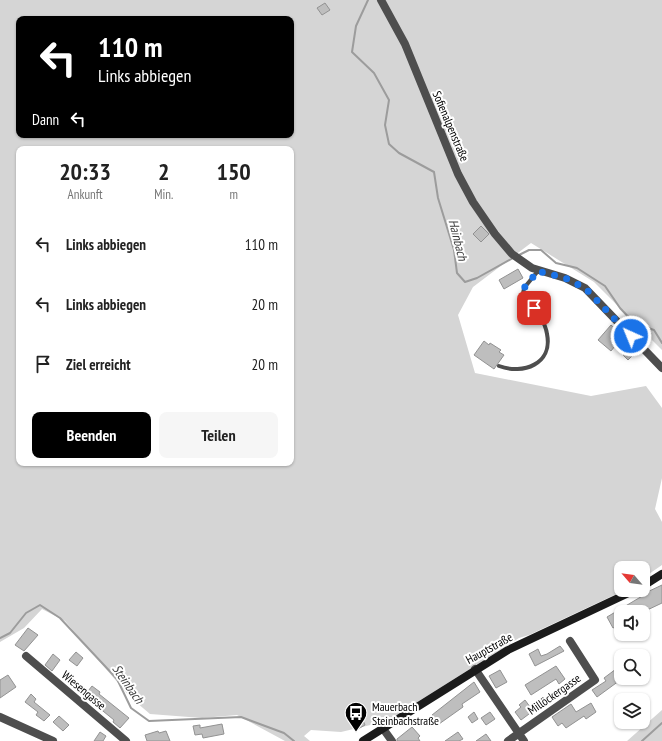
<!DOCTYPE html>
<html lang="de">
<head>
<meta charset="utf-8">
<style>
	body { margin:0; font-family:"PT Sans Narrow",sans-serif; background:#f6f6f6; color:#222; height:100vh; display:flex; flex-direction:column; font-size:15px; white-space:nowrap }
	* { box-sizing:border-box; margin:0 }
	p { font-size:13px; color:#767676 }
	.icon { flex:none; width:22px; height:22px; fill:none; stroke:currentColor; stroke-width:2; stroke-linecap:round; stroke-linejoin:round }
	.map { position:relative; flex:1; overflow:hidden }
	.side { position:absolute; left:16px; top:146px; width:278px; height:320px; display:flex; flex-direction:column; background:#fff; border-radius:8px; box-shadow:0 1px 3px #0004 }
	.side>* { flex:none }
	.hud { position:absolute; left:16px; top:16px; width:278px; height:122px; border-radius:8px; box-shadow:0 1px 3px #0004; background:#000; color:#fff; overflow:hidden }
	.needle { width:26px; rotate:298deg }
	.controls { position:absolute; left:614px; top:561px; display:grid; gap:8px }
	.controls a { display:grid; place-items:center; width:36px; height:36px; border-radius:8px; background:#fff; box-shadow:0 1px 3px #0004; font-size:20px }
	.pin { position:absolute; display:grid; place-items:center; width:34px; height:34px; color:#fff; margin:-17px; border-radius:8px; box-shadow:0 2px 6px #0006 }
	.me { position:absolute; width:44px; margin:-22px; rotate:316deg; stroke-linejoin:round; filter:drop-shadow(0 0 3px #0008) }
	.turn { display:flex; align-items:center; gap:14px; height:84px; padding:0 16px; font-size:18px }
	.turn .icon { width:52px; height:52px; stroke-width:2.5 }
	.turn b { display:block; font-size:28px; line-height:34px }
	.then { display:flex; align-items:center; height:38px; padding:0 16px; background:#0003; gap:8px; font-size:15px }
	.eta { display:flex; justify-content:space-evenly; align-items:center; height:68px; text-align:center }
	.eta b { font-size:24px; font-weight:600; line-height:28px }
	.primary-button { display:flex; gap:8px; margin-top:auto; padding:8px 16px }
	.primary-button a { flex:1; height:46px; border-radius:8px; background:#000; color:#fff; font-size:16px; font-weight:600; line-height:46px; text-align:center }
	.primary-button a+a { background:#f6f6f6; color:#222 }
	ul { padding:0; list-style:none }
	li { display:flex; align-items:center; gap:12px; height:60px; padding:0 16px }
	li div { flex:1 }
	li b { display:block; font-size:15px }
	li em { font-style:normal }
	.map>svg:first-child { display:block }
</style>
</head>
<body>
<div class="map">
<svg width="662" height="741" viewBox="0 0 662 741">
	<rect width="100%" height="100%" fill="#fff"/>
	<path fill="#d5d5d5" fill-rule="evenodd" d="M 0,0 L 662,0 L 662,350 L 594,282 L 531,243 L 473,287 L 458,315 L 475,373 L 591,396 L 646,386 L 662,408 L 662,478 L 655,509 L 662,522 L 662,565 L 643,578 L 643,568 L 621,568 L 621,590 L 625,590 L 529,635 L 519,638 L 387,721 L 341,732 L 311,730 L 304,736 L 310,741 L 285,741 L 237,715 L 202,718 L 150,714 L 130,697 L 65,621 L 42,609 L 24,628 L 0,642 ZM 19,19 L 291,19 L 291,135 L 19,135 ZM 19,149 L 291,149 L 291,463 L 19,463 Z
		M 662,710 L 662,741 L 627,741 Z"/>
	<g fill="none" stroke-linecap="round" stroke-linejoin="round">
		<path stroke="#9c9c9c" stroke-width="2" d="M 368,0 L 356,26 L 352,52 L 374,73 L 389,100 L 385,125 L 389,144 L 399,153 L 434,172 L 438,198 L 454,250 L 457,273 L 465,282 L 477,278 L 513,258
			M 519,255 L 529,250 L 541,250 L 556,263 L 577,268 L 605,286 L 620,308 L 634,323 L 654,330 L 662,343
			M 0,638 L 10,633 L 26,613 L 40,605 L 60,618 L 117,679 L 131,708 L 149,721 L 241,717 L 284,733 L 294,741
			M 642,741 L 662,723"/>
	</g>
	<path fill="#bebebe" stroke="#929292" d="M 325,3 L 330,10 L 322,15 L 317,8 Z
		M 481,226 L 489,234 L 481,242 L 473,234 Z
		M 518,269 L 523,278 L 504,289 L 499,280 Z
		M 611,325 L 623,336 L 611,351 L 598,340 Z
		M 484,341 L 489,345 L 490,343 L 501,350 L 499,352 L 504,355 L 494,369 L 474,355 Z
		M 628,351 L 632,356 L 628,360 L 623,355 Z
		M 662,585 L 662,603 L 643,612 L 621,612 L 621,624 L 613,628 L 607,617 L 644,595 L 643,594 Z
		M 28,628 L 38,635 L 24,651 L 15,645 Z
		M 560,646 L 564,651 L 535,666 L 529,654 L 538,649 L 541,656 L 547,654 Z
		M 76,652 L 83,658 L 77,666 L 69,660 Z
		M 53,654 L 60,660 L 52,671 L 45,665 Z
		M 556,666 L 565,679 L 559,684 L 556,679 L 531,695 L 525,685 Z
		M 616,669 L 623,678 L 597,697 L 592,690 L 606,681 L 604,678 Z
		M 500,670 L 507,682 L 496,688 L 489,676 Z
		M 8,675 L 16,687 L 0,698 L 0,680 Z
		M 474,682 L 480,692 L 462,704 L 463,707 L 439,724 L 432,715 Z
		M 92,686 L 100,692 L 99,694 L 129,718 L 120,728 L 113,722 L 114,720 L 98,707 L 99,706 L 85,695 Z
		M 31,694 L 36,699 L 34,702 L 50,715 L 44,721 L 36,715 L 38,712 L 25,702 Z
		M 525,700 L 533,711 L 521,720 L 515,712 L 521,707 L 519,705 Z
		M 591,703 L 596,712 L 586,719 L 584,716 L 566,728 L 562,723 L 558,726 L 552,717 L 571,704 L 576,712 Z
		M 474,712 L 478,719 L 472,723 L 468,717 Z
		M 490,712 L 495,719 L 486,725 L 481,718 Z
		M 59,716 L 69,725 L 63,731 L 53,722 Z
		M 362,718 L 365,725 L 358,729 L 355,722 Z
		M 222,724 L 224,734 L 203,738 L 202,734 L 195,735 L 193,726 L 200,725 L 200,728 Z
		M 412,727 L 420,736 L 418,738 L 420,741 L 397,741 L 397,739 Z
		M 158,731 L 159,733 L 166,731 L 170,741 L 147,741 L 145,735 Z
		M 100,732 L 106,736 L 103,741 L 94,741 Z
		M 458,732 L 463,739 L 459,741 L 445,741 Z
		M 486,734 L 491,741 L 476,741 Z"/>
	<g fill="none" stroke-linecap="round" stroke-linejoin="round">
		<path stroke="#4e4e4e" stroke-width="4" d="M 499,366 C 523,375 553,364 547,334 C 545,319 532,306 523,294 L 524,288 L 538,271"/>
		<path stroke="#4e4e4e" stroke-width="8" d="M 26,656 L 126,741
			M 475,669 L 524,741
			M 384,730 L 392,741
			M 508,741 L 595,680 L 570,641"/>
		<path stroke="#4e4e4e" stroke-width="8" d="M 381,0 L 405,44 L 458,174 L 473,202 L 495,234 L 512,254 L 532,268 L 565,278 L 585,288 L 662,368
			M 0,717 L 53,741"/>
		<path stroke="#1b1b1b" stroke-width="8" d="M 643,586 L 662,574
			M 363,741 L 508,650 L 635,590"/>
	</g>
	<g fill="none" stroke-linecap="round" stroke-linejoin="round">
		<path stroke="#1a73e8" stroke-width="7" stroke-dasharray="0 12.6" d="M 534,308 L 523,294 L 524,288 L 538,271 L 565,278 L 585,288 L 631,336"/>
	</g>
	<defs>
		<g id="bus-pin" transform="scale(1.15)"><path d="M0 17L-7.5 6A9.5 9.5 0 1 1 7.5 6Z" fill="#000" stroke="#fff"/><path d="M-5-6H5V4H4V6H2V4H-2V6H-4V4H-5ZM-3.5-4V0h7V-4ZM-3.5 1.2v1.5H-2V1.2ZM2 1.2v1.5H3.5V1.2Z" fill="#fff"/></g>
	</defs>
	<g fill-rule="evenodd">
		<use href="#bus-pin" x="356" y="713"/>
	</g>
	<g text-anchor="middle" dominant-baseline="central" stroke-width="4" stroke-linejoin="round" paint-order="stroke">
		<g font-size="12" fill="#000" stroke="#fff">
			<text transform="translate(451 126) rotate(67)">Sofienalpenstraße</text>
			<text transform="translate(489 648) rotate(-29)">Hauptstraße</text>
			<text transform="translate(84 690) rotate(40)">Wiesengasse</text>
			<text transform="translate(554 694) rotate(-35)">Millöckergasse</text>
		</g>
		<g font-size="12" fill="#000" stroke="#fff" text-anchor="start">
			<text x="372" y="706">Mauerbach<tspan x="372" dy="14">Steinbachstraße</tspan></text>
		</g>
		<g font-size="13" font-style="italic" fill="#3d3d3d" stroke="#fff">
			<text transform="translate(458 240) rotate(76)">Hainbach</text>
			<text transform="translate(128 684) rotate(55)">Steinbach</text>
		</g>
	</g>
</svg>
<div class="controls">
<a><svg class="needle" viewBox="-14 -14 28 28"><path d="M0-13l5 13h-10z" fill="#e53935"/><path d="M0 13l5-13h-10z" fill="#767676"/></svg></a>
<a><svg class="icon" aria-label="sound" viewBox="0 0 24 24"><path d="M4 9h4l5-4v14l-5-4H4zM17 9q2 3 0 6"/></svg></a>
<a><svg class="icon" aria-label="search" viewBox="0 0 24 24"><circle cx="10" cy="10" r="6"/><path d="M15 15l6 6"/></svg></a>
<a><svg class="icon" aria-label="layers" viewBox="0 0 24 24"><path d="M12 4l9 5-9 5-9-5zM3 14l9 5 9-5"/></svg></a>
</div>
<div class="pin" style="left:534px;top:308px;background:#d93025"><svg class="icon" aria-label="arrive" viewBox="0 0 24 24"><path d="M6 21V4h12l-3 4 3 4H6"/></svg></div>
<svg class="me" style="left:631px;top:336px" viewBox="-20 -20 40 40"><circle r="17" fill="#1a73e8" stroke="#fff" stroke-width="3"/><path d="M0-11L8 9 0 5-8 9z" fill="#fff"/></svg>
<div class="hud">
<div class="turn"><svg class="icon" aria-label="left" viewBox="0 0 24 24"><path d="M17 20v-9H6M10 6l-5 5 5 5"/></svg><div><b>110 m</b>Links abbiegen</div></div>
<div class="then">Dann<svg class="icon" aria-label="left" viewBox="0 0 24 24"><path d="M17 20v-9H6M10 6l-5 5 5 5"/></svg></div>
</div>
<section class="side">
<div class="eta">
<div><b>20:33</b><p>Ankunft</p></div>
<div><b>2</b><p>Min.</p></div>
<div><b>150</b><p>m</p></div>
</div>
<ul>
<li><svg class="icon" aria-label="left" viewBox="0 0 24 24"><path d="M17 20v-9H6M10 6l-5 5 5 5"/></svg><div><b>Links abbiegen</b></div><em>110 m</em></li>
<li><svg class="icon" aria-label="left" viewBox="0 0 24 24"><path d="M17 20v-9H6M10 6l-5 5 5 5"/></svg><div><b>Links abbiegen</b></div><em>20 m</em></li>
<li><svg class="icon" aria-label="arrive" viewBox="0 0 24 24"><path d="M6 21V4h12l-3 4 3 4H6"/></svg><div><b>Ziel erreicht</b></div><em>20 m</em></li>
</ul>
<div class="primary-button"><a>Beenden</a><a>Teilen</a></div>
</section>
</div>
</body>
</html>
